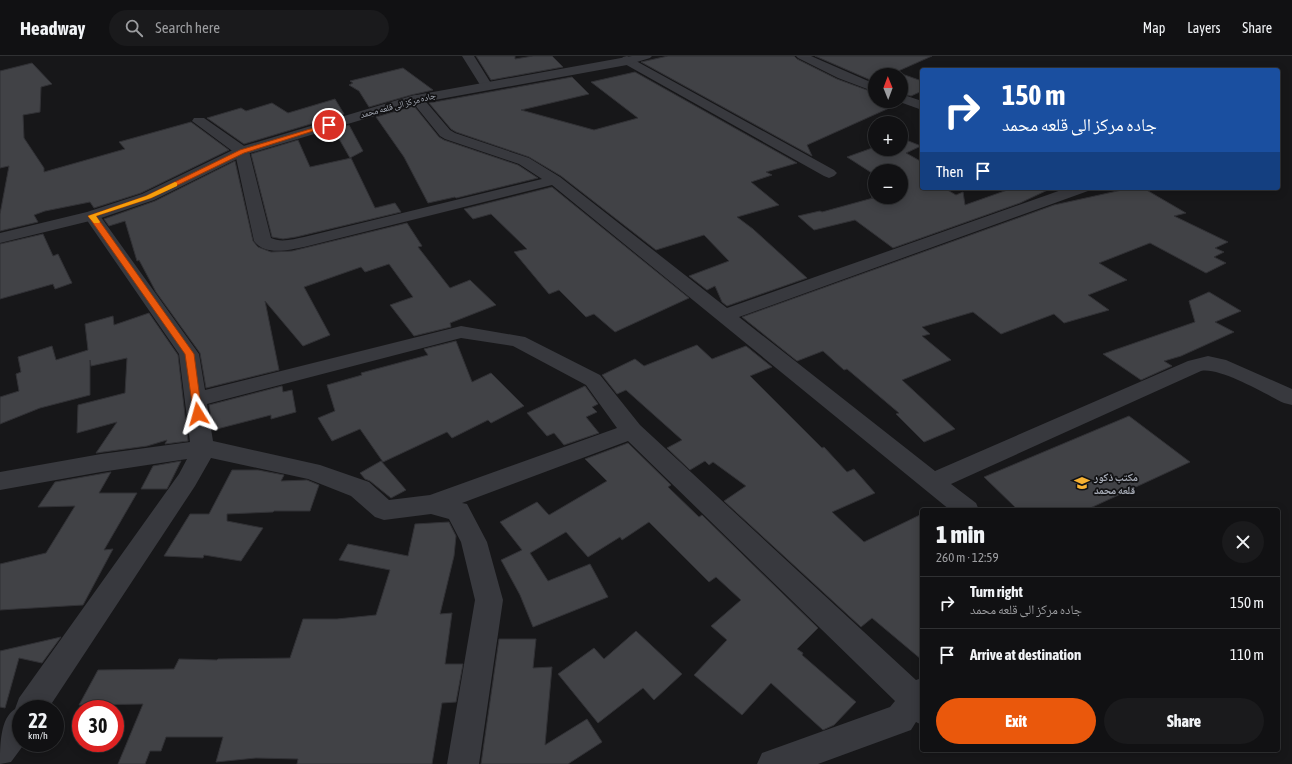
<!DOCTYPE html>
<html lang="en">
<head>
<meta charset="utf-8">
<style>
	body { margin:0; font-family:"Asap Condensed","Noto Naskh Arabic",sans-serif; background:#1a1a1c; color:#f1f3f6; height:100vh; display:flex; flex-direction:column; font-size:15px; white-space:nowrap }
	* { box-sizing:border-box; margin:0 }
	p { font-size:13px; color:#9c9da0 }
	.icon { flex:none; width:22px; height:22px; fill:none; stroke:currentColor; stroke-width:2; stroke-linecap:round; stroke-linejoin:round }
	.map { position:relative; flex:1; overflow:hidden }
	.panel { position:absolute; left:920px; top:452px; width:360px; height:244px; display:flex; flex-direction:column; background:#111113; border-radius:4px; box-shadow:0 2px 10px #0003,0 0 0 1px #303133 }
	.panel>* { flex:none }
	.banner { position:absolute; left:920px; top:12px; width:360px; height:122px; border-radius:4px; box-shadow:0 2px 10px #0003,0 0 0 1px #303133; background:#1a4fa0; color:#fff; overflow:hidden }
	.needle { width:26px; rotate:359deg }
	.controls { position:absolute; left:868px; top:12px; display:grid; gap:8px }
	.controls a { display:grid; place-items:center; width:40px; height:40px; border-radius:50%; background:#111113; box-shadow:0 2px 10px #0003,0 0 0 1px #303133; font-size:20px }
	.speed { position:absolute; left:12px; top:644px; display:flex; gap:8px; font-size:20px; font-weight:700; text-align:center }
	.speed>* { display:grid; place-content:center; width:52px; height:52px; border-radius:50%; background:#111113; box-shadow:0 2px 10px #0003,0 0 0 1px #303133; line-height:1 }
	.speed small { font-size:10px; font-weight:400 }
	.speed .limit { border:6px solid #d22; background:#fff; color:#111 }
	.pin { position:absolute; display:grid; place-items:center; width:34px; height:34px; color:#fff; margin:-17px; border:2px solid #fff; border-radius:50%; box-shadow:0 1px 4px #0007 }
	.me { position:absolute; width:44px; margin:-22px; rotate:352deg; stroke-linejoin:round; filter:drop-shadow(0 0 3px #0008) }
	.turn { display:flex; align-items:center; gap:14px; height:84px; padding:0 16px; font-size:18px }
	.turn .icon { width:52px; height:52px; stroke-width:2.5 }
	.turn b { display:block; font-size:28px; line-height:34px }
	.then { display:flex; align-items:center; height:38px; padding:0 16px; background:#0003; gap:8px; font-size:15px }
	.round { display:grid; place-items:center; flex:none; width:42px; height:42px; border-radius:21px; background:#1a1a1c }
	.head { display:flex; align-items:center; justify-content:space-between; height:68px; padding:0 16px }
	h1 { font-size:24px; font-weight:800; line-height:30px }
	.cta { display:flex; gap:8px; margin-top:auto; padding:8px 16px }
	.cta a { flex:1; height:46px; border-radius:24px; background:#ea580c; color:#fff; font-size:16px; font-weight:800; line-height:46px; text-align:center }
	.cta a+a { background:#1a1a1c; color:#f1f3f6 }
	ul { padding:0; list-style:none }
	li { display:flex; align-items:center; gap:12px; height:52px; padding:0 16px; border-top:1px solid #303133 }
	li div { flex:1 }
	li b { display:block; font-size:15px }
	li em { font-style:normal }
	header { display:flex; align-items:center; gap:24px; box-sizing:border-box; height:56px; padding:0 20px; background:#111113; border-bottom:1px solid #303133 }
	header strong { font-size:19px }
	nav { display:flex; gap:22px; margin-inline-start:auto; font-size:14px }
	.search { width:280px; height:36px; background:#1a1a1c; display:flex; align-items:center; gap:10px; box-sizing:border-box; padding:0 14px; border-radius:22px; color:#9c9da0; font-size:15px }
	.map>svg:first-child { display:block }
</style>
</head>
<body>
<header>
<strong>Headway</strong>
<div class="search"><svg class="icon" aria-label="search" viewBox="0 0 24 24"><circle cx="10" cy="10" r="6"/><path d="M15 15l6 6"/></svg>Search here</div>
<nav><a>Map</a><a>Layers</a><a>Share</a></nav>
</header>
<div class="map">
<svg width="1292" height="708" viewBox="0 0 1292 708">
	<rect width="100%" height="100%" fill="#171719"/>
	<path fill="#414246" stroke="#313135" d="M 476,0 L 515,0 L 515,3 L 533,0 L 552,0 L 563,11 L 491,24 Z
		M 668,0 L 794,0 L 797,3 L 837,23 L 875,37 L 875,45 L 896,45 L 896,46 L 894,48 L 896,49 L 807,89 L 812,100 L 641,6 Z
		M 815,0 L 932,0 L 896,16 L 922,25 L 922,35 L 911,40 L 901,37 L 901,19 L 875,19 L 875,26 Z
		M 32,7 L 52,28 L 41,31 L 40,56 L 23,59 L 24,82 L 44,112 L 44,116 L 125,93 L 119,86 L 191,66 L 229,94 L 141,137 L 94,152 L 90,146 L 45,155 L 34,159 L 38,166 L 0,175 L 0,158 L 9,110 L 0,112 L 0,15 Z
		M 403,12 L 433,34 L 411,39 L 369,51 L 359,35 L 349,29 L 353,27 L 350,25 Z
		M 635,16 L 797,107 L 766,116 L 772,119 L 751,126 L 779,149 L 737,161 L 753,173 L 807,222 L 727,250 L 722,246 L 715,230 L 707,234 L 689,220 L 729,205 L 704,179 L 656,194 L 561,120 L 529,101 L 456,76 L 451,73 L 429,47 L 572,21 L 589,38 L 521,54 L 594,74 L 638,62 L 591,26 Z
		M 335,43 L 344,58 L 244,88 L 207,62 L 241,52 L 246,55 L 272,47 L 288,57 Z
		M 414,50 L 439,81 L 444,84 L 518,109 L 538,122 L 456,142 L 455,141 L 428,147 L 404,101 L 376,61 Z
		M 349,69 L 363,95 L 350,102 L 334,74 Z
		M 901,82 L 921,90 L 906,97 L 922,106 L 922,132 L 944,132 L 956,139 L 963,136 L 965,149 L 1013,132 L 1052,132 L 1020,147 L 893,192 L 855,164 L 814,174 L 798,160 L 820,155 L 822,156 L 873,142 L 871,141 L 875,139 L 875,141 L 901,141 L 901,115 L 875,115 L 875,119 L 847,101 L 875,91 L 875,93 L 901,93 Z
		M 298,84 L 310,111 L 351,102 L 375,152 L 395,147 L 401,156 L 296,181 L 283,183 L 272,181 L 251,98 Z
		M 235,105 L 253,185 L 258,191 L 271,196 L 292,195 L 407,167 L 422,190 L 418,191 L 450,232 L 470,224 L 496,249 L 450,267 L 451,271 L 414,280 L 390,249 L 413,241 L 389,208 L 365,216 L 361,211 L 304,231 L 330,279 L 303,290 L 265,245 L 279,314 L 206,332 L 200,297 L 156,236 L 139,204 L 137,205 L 125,165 L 109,170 L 104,163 L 155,145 Z
		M 552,131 L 689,242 L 615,276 L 594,258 L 586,261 L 559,234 L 549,238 L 514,196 L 527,193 L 491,158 L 473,163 L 464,153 Z
		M 1131,132 L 1143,132 L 1186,157 L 1174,160 L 1228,186 L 1215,192 L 1224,196 L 1214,201 L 1226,207 L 1206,217 L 1150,187 L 1099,207 L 1127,224 L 1088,239 L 1109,254 L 1064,267 L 1054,258 L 1001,278 L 973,256 L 922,271 L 930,278 L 922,280 L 951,304 L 902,324 L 955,373 L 924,386 L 896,358 L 899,357 L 847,313 L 844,314 L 823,295 L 797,305 L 742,261 L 1054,149 Z
		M 43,178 L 53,200 L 58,198 L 72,227 L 55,233 L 53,228 L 0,243 L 0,188 Z
		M 1209,236 L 1241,255 L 1215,266 L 1234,276 L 1181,300 L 1164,305 L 1172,310 L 1141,324 L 1103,298 L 1195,266 L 1189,245 Z
		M 149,257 L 178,299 L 188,385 L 165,388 L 167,384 L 147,390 L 96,397 L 117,366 L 77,377 L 78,349 L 125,337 L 127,302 L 91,310 L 90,304 L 90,339 L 40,352 L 0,368 L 0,341 L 19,335 L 16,318 L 21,316 L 18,301 L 52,290 L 56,304 L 88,294 L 85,268 L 113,260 L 114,269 Z
		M 456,285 L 472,326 L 491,317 L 524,350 L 491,367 L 488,364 L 452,382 L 447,376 L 383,406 L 360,373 L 332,385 L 318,362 L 335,355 L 327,329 L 362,319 L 361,317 L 428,299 L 424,293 Z
		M 697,289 L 712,303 L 746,290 L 772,311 L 750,320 L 822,392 L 824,391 L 847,416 L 854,413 L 875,437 L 832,456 L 864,486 L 922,458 L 922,604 L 872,562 L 861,571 L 724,445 L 746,430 L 713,406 L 709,409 L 705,405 L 690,414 L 667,392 L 682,384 L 626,334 L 617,338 L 602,319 L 635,303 L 644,310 Z
		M 282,330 L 283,336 L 292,334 L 296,356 L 271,363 L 271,359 L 213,374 L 209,349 Z
		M 585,330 L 598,348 L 592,351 L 597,356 L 586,361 L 599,377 L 564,389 L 554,377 L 547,380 L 527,357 Z
		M 1129,360 L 1190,406 L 1086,454 L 1018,454 L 984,421 Z
		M 628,387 L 671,429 L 668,431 L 699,461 L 702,459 L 818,572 L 797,593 L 803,597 L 802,599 L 856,646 L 834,669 L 823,674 L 771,627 L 742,659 L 694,619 L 727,584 L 711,570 L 741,544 L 716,521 L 709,526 L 649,466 L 622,484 L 620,481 L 588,501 L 566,476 L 530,497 L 548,525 L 590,508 L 608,541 L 533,571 L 520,539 L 501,504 L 522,494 L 500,466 L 537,446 L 549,459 L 607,425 L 585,403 Z
		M 181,405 L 167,433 L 141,433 L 153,410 Z
		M 381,405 L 406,434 L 391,442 L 370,425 L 365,423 L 360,417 Z
		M 232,414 L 258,414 L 284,419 L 281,425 L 307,424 L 319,429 L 310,455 L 274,455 L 273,456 L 227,458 L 227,465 L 263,472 L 241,505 L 204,499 L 203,502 L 164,500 L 190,458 L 209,458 Z
		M 111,416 L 99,437 L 137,437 L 104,494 L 113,493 L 83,549 L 0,554 L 0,508 L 46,497 L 75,450 L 38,451 L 55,426 Z
		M 449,466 L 456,480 L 454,500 L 440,558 L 452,557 L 445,608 L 463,608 L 456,646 L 442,647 L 432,708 L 297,708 L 298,703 L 256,702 L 216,706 L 223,681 L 166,681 L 161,695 L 150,695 L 145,708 L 118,708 L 143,648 L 79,649 L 98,614 L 174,613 L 179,603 L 217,604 L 218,603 L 290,602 L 303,563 L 337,563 L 376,559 L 390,514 L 339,504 L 348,488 L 408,500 L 415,468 Z
		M 636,575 L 682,618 L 654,644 L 643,632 L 598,667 L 558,618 L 594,592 L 604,603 Z
		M 61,581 L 42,607 L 19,602 L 5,652 L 0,651 L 0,595 Z
		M 499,583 L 536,583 L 533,612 L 552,611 L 545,689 L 587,663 L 602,686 L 568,708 L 481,708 Z"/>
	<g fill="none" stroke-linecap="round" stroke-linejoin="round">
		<path fill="#38393e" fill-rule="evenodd" d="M 462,0 L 474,0 L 492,29 L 490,32 L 482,32 Z
			M 627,0 L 834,114 L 837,117 L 834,120 L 829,122 L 824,120 L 623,7 L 621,4 L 623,1 Z
			M 796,0 L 811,0 L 875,28 L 875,36 L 838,22 L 798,2 Z
			M 901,38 L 922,45 L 922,54 L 897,45 L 901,45 Z
			M 416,39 L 421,40 L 450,74 L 455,77 L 529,102 L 560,121 L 727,252 L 1067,132 L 1090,132 L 1088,135 L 739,261 L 935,415 L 1188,305 L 1208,300 L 1226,304 L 1292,333 L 1292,349 L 1284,347 C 1265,338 1220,311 1201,315 L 951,428 L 976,447 L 979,454 L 950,454 L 552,129 L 304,191 C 289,194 265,200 254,185 L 235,97 L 192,65 L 194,62 L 204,62 L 247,92 L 249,95 L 271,182 C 281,187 294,183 304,181 L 542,123 L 519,108 L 445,83 L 440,80 L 410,43 L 411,40 Z
			M 92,155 L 98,157 L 199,298 L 205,334 L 461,270 L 525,281 L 600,319 L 640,369 L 916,624 L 922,622 L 922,669 L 916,666 L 911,674 L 818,708 L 757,708 L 762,697 L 890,651 L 895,645 L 628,385 L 462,447 L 467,448 L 487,486 L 503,544 L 479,708 L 447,708 L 475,544 L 461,486 L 449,463 L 431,458 L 384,464 L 375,461 L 351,440 L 308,423 L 211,402 L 195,430 L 48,653 L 21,653 L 21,687 L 25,687 L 11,706 L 0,708 C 0,690 0,662 15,653 L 19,642 L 179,418 L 187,403 L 101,416 L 0,434 L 0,416 L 101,398 L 190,386 L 179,298 L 84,160 L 86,157 ZM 461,282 L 513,290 L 586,329 L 617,372 L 430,439 L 389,444 L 369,426 L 320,409 L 213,385 L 207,348 Z"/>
		<path fill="#38393e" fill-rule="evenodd" d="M 632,0 L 652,0 L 650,2 L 627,9 L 418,47 L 247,98 L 154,144 L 98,163 L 0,187 L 0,177 L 87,156 L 142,138 L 237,92 L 411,40 Z"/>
	</g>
	<path fill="#ea580c" stroke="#983908" d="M 327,68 L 332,69 L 244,97 L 151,142 L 96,160 L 194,298 L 202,358 L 198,362 L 194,361 L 185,298 L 88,160 L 146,140 L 240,94 Z"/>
	<path fill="#f59e0b" d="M 175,126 L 177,127 L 177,130 L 151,142 L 96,160 L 100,166 L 99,167 L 94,167 L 88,160 L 146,140 Z"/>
	<defs>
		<g id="school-bare" transform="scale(1.2)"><path d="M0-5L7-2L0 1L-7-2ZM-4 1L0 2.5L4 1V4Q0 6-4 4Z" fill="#f6b132" stroke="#121214" stroke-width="2.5" paint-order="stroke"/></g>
	</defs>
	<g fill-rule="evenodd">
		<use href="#school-bare" x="1082" y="427"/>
	</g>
	<g text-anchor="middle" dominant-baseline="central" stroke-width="3.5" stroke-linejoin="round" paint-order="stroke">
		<g font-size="9" fill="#a9aeb9" stroke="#121214">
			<text transform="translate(398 49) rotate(-15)">جاده مرکز الی قلعه محمد</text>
		</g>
		<g font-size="11" font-weight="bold" fill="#a9aeb9" stroke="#121214" text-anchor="start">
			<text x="1094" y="421">مکتب ذکور<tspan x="1094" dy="13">قلعه محمد</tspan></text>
		</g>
	</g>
</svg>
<div class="controls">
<a><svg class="needle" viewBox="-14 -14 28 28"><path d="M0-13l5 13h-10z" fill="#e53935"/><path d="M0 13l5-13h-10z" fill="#9c9da0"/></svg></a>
<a>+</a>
<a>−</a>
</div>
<div class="speed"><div>22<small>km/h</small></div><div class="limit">30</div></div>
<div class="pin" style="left:329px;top:69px;background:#d93025"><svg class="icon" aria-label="arrive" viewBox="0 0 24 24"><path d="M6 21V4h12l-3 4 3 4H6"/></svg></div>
<svg class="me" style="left:198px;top:358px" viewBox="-20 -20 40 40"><path d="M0-17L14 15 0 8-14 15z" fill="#ea580c" stroke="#fff" stroke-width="4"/></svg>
<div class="banner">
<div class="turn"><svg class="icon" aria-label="right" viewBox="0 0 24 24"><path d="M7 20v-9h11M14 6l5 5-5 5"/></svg><div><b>150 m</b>جاده مرکز الی قلعه محمد</div></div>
<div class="then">Then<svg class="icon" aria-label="arrive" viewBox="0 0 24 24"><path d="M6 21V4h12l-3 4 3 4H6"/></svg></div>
</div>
<section class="panel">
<div class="head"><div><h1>1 min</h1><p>260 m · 12:59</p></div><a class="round"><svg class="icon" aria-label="close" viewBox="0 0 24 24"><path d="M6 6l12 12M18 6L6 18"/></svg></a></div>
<ul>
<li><svg class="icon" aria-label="right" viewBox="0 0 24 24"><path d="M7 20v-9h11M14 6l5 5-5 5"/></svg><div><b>Turn right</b><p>جاده مرکز الی قلعه محمد</p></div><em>150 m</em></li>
<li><svg class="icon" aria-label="arrive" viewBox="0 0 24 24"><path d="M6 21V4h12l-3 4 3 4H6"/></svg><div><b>Arrive at destination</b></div><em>110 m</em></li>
</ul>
<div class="cta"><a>Exit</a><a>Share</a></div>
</section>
</div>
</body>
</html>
